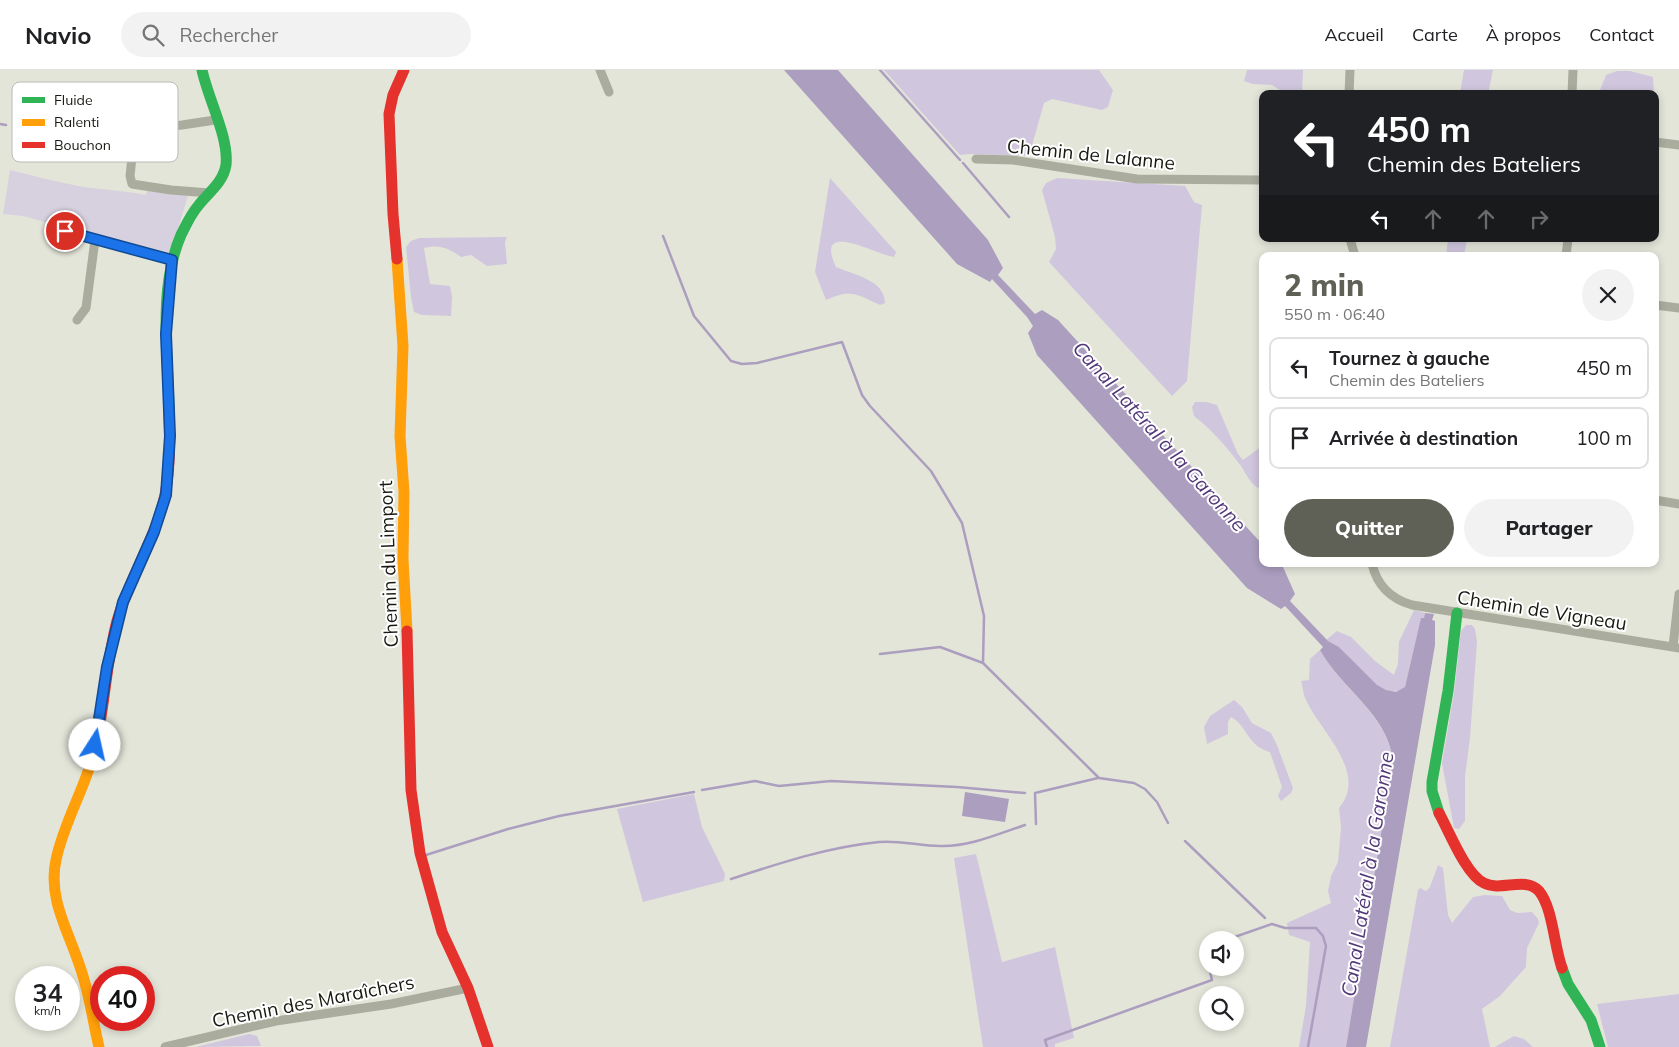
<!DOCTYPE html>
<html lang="fr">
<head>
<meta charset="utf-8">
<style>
	body { margin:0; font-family:Mulish,sans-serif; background:#f2f2f2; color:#202124; height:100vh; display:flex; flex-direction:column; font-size:19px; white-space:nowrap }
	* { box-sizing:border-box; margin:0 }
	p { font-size:16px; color:#757577 }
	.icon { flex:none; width:28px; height:28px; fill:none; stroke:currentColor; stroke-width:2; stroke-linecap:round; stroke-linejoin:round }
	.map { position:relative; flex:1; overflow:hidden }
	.details { position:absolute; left:1259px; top:182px; width:400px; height:315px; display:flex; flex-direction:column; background:#fff; border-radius:10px; box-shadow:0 2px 8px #0003 }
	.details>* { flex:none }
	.top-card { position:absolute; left:1259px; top:20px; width:400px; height:152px; border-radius:10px; box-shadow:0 2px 8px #0003; background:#202124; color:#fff; overflow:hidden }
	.fabs { position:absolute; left:1199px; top:861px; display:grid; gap:10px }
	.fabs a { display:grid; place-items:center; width:45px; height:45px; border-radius:50%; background:#fff; box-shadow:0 2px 8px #0003; font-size:25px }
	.speed { position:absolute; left:15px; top:896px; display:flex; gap:10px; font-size:25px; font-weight:700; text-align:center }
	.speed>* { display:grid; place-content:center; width:65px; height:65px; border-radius:50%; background:#fff; box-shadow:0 2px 8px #0003; line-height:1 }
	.speed small { font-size:12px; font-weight:400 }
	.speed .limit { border:8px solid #d22; background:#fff; color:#111 }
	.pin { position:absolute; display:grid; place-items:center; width:42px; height:42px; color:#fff; margin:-21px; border:2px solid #fff; border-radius:50%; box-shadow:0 1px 5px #0007 }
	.me { position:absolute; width:55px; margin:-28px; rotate:10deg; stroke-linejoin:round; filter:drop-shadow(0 0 4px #0008) }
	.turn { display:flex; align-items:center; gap:18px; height:105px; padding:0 25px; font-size:22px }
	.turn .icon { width:65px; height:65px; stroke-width:2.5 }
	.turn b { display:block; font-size:35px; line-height:42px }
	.lanes { display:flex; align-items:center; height:48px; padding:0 25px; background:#0003; justify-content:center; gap:25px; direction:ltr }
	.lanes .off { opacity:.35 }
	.round { display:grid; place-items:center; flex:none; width:52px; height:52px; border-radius:26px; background:#f2f2f2 }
	.headline { display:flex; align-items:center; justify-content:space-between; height:85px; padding:0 25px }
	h1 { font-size:30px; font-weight:800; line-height:38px; color:#5f6157 }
	.primary-button { display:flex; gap:10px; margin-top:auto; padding:10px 25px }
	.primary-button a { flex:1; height:58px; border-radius:30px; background:#5f6157; color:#fff; font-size:20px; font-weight:800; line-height:58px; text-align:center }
	.primary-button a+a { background:#f2f2f2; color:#202124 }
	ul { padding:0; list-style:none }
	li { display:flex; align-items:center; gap:15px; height:62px; margin:0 10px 8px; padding:0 15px; border:2px solid #e0e0e0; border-radius:10px }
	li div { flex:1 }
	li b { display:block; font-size:19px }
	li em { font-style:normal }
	header { display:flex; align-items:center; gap:30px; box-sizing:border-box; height:70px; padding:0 25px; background:#fff; border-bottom:1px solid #e0e0e0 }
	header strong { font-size:24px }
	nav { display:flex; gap:28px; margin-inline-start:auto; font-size:18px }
	.search { width:350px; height:45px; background:#f2f2f2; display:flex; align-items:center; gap:12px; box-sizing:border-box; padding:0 18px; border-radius:28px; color:#757577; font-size:19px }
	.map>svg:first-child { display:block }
</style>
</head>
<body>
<header>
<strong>Navio</strong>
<div class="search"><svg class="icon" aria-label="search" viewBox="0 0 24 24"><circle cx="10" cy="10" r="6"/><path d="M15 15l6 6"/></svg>Rechercher</div>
<nav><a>Accueil</a><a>Carte</a><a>À propos</a><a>Contact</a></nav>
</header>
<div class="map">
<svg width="1679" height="977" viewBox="0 0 1679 977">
	<rect width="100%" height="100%" fill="#e4e5d9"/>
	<path fill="#d7d1df" d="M 10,100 C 31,105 53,111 74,115 C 99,120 122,120 146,125 L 147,120 L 188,125 L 171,183 L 164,186 L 23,146 L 3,144 Z"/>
	<path fill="#d0c6de" d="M 884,0 L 1099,0 L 1113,20 L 1108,37 L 1102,40 L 1052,29 L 1044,33 L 1029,86 L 970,84 L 960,85 Z
		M 1247,0 L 1303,0 L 1302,24 L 1286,24 L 1272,15 L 1253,14 L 1244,11 Z
		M 1464,0 L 1493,0 L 1488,24 L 1460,24 Z
		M 1617,1 L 1630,1 L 1653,7 L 1654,24 L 1605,24 L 1600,20 L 1606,5 Z
		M 830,108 L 896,182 L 894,187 C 877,185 813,148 836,197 C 854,205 885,210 885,233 L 880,235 C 856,224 851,219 826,230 L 815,202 Z
		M 1057,108 L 1185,116 L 1194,132 L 1202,135 L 1187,311 L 1172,326 L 1049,192 L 1056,179 L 1055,167 L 1042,120 L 1046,113 Z
		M 507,167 L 505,172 L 507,194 L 487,196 L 471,185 L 461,187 C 449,178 439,174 424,178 L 430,214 L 450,216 L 452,226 L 451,246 L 422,245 L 414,242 L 411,227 L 406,177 L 411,171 L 419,168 Z
		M 1448,169 L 1467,169 L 1464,186 L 1446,186 Z
		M 1195,332 L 1206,332 L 1217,335 L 1238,384 L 1243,390 L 1262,376 L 1262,416 L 1258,418 C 1249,412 1247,405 1241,396 C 1228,378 1211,359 1194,346 L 1192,337 Z
		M 1414,540 L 1425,543 L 1424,548 L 1421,549 L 1405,617 C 1384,636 1354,590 1340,578 C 1336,575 1330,572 1326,570 L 1337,561 L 1351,567 L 1375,591 L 1394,605 L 1398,594 L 1399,572 Z
		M 1466,555 L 1472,555 L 1475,559 L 1477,572 L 1470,668 L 1465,707 L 1465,751 L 1459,759 L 1454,758 L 1442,693 L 1454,623 L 1461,561 Z
		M 1320,580 C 1342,620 1387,644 1393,691 L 1346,977 L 1299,977 L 1306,936 L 1310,872 L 1289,865 L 1287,853 L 1331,833 L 1328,821 L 1331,806 L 1338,792 L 1341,757 L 1339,738 C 1369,703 1320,661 1306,630 C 1303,624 1303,617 1301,611 L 1309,610 L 1310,589 Z
		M 1234,630 L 1242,637 L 1252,653 L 1271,663 L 1277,675 L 1293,718 L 1291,723 L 1281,731 L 1278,726 L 1282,717 L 1270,682 C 1247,676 1247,655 1231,647 L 1228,652 L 1228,664 L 1207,674 L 1204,657 L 1210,646 Z
		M 694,724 L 702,757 L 725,804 L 724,811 L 643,832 L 617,739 Z
		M 976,784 L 1002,892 L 1055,877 L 1074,968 L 1055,974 L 1055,977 L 983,977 L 954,788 Z
		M 1438,795 L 1443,798 L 1448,845 L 1452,853 L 1473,827 L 1485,825 L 1502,826 L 1510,840 L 1517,843 L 1532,842 L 1538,849 L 1539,853 L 1527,878 L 1526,897 L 1500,926 L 1482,939 L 1490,977 L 1390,977 L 1418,820 L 1420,818 L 1426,821 L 1430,817 Z
		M 1679,924 L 1679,977 L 1608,977 L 1597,934 Z
		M 249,964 L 257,966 L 261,976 L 196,977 Z
		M 1514,966 L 1524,969 L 1533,977 L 1495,977 Z"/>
	<path fill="#ab9ebf" d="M 784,0 L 838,0 L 988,170 L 1003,198 L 998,205 L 1035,244 L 1042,240 L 1058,250 L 1262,474 L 1262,494 L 1280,494 L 1283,497 L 1295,524 L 1290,531 L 1328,571 L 1339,577 L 1377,615 L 1386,620 L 1396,622 L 1405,617 L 1421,548 L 1424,548 L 1425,543 L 1434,544 L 1432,550 L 1435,551 L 1435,575 L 1366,977 L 1346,977 L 1393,691 C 1388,644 1342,620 1320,580 L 1323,577 L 1285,536 L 1281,539 L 1247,518 L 1037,285 L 1028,263 L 1033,256 L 1027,247 L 992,209 L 990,212 L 957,194 Z
		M 965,722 L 1009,729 L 1005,752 L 962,746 Z"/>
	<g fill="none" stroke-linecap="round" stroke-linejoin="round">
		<path stroke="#ab9ebf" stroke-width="2.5" d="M 880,0 L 960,90
			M 0,54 L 6,55
			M 963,93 L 1009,147
			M 663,166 L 694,246 L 731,291 L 742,294 L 757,293 L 842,272 L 862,325 L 870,336 L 931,401 L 962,453 L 984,546 L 983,593 L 1099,708 L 1134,713 L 1145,719 L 1157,732 L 1168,753
			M 880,584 L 940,577 L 983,593
			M 702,720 L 755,711 L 779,716 L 831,711 L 957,717 L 1025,723
			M 1036,754 L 1035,723 L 1098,708
			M 1185,771 L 1265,848
			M 426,785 L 508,759 L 559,746 L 694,722
			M 731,809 C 780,793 828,777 879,772 C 899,770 920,776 940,776 C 969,777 998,764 1025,755
			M 1226,870 L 1272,854 L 1285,858 L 1316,858 L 1323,866 L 1326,876 L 1308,977
			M 1208,880 L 1206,884 L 1208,892
			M 1047,977 L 1045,970 L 1212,910 L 1209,898"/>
		<path stroke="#aaad9e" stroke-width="9" d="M 600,0 L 609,22
			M 1349,24 L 1350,0
			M 1572,24 L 1573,0
			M 135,59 L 130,106 L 132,114 L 171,120 L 210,123
			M 44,65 L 76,66 L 182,55 L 215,50
			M 1655,72 L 1679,75
			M 976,89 L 1013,90 L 1137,109 L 1262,110
			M 65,161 L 95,170
			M 1350,169 L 1355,186
			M 1566,186 L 1568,169
			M 1655,235 L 1679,238
			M 77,250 L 86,238 L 95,170 L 172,190
			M 1655,430 L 1679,434
			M 1372,494 C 1377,515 1391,529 1412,535 L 1679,578
			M 1673,576 L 1679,524
			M 165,977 L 276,951 L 391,934 L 468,918"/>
		<path stroke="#30b455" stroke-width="11" d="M 169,338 C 168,282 158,218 181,165 C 186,155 191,144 198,136 C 208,123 223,113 226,95 C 229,67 208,29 202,0
			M 1439,743 L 1432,721 L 1432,712 L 1448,621 L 1457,543
			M 1562,898 L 1568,914 L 1591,950 L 1600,977"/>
		<path stroke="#ff9f0a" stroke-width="11" d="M 397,189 L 403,276 L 400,366 L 404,422 L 403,489 L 407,561
			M 95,679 C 86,717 64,751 56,790 C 47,830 71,865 82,903 C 90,927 93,952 99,977"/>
		<path stroke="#e5322d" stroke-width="11" d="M 397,189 L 393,144 L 389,44 L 393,25 L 404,0
			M 407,561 L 411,720 L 420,783 L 442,862 L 468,918 L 488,977
			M 95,679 C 105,636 106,592 117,551 C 128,513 148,481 160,444 C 171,411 170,373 169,338
			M 1439,743 C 1449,761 1466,805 1484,813 C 1501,822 1525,806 1539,821 C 1553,838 1554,876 1562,898"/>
	</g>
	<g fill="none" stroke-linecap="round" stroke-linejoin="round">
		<g stroke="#114b97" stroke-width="12">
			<path id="route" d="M 65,161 L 172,190 L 166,264 L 170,366 L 166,425 L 154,462 L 123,532 L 107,597 L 95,675"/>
		</g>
		<use href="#route" stroke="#1a73e8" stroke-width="9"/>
	</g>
	<g text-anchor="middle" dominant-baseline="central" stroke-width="4" stroke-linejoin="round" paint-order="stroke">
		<g font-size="19" fill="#181a11" stroke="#fff">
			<text transform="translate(1091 84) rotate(6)">Chemin de Lalanne</text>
			<text transform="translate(388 494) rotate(-92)">Chemin du Limport</text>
			<text transform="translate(1542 540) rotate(9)">Chemin de Vigneau</text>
			<text transform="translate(313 931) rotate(-11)">Chemin des Maraîchers</text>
		</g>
		<g font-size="20" font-style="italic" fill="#523879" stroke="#fff">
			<text transform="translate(1160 366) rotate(48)">Canal Latéral à la Garonne</text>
			<text transform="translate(1367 804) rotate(-81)">Canal Latéral à la Garonne</text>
		</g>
	</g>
	<rect x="12" y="12" width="166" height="80" rx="8" fill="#fff" stroke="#babab8" stroke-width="1"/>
	<rect x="22" y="27" width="23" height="6" fill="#30b455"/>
	<rect x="22" y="49" width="23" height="7" fill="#ff9f0a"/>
	<rect x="22" y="72" width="23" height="6" fill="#e5322d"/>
	<g font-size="14" fill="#181a11">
		<text x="54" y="35">Fluide</text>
		<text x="54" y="57">Ralenti</text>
		<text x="54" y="80">Bouchon</text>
	</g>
</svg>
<div class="fabs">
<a><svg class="icon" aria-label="sound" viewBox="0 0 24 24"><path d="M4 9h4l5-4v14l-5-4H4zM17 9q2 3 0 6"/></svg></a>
<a><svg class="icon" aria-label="search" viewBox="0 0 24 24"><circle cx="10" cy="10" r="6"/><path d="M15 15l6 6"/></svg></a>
</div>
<div class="speed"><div>34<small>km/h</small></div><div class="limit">40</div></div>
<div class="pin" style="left:65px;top:161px;background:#d93025"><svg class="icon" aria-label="arrive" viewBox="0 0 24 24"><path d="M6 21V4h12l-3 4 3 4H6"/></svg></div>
<svg class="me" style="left:95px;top:675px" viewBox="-20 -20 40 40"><circle r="19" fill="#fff"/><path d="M0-13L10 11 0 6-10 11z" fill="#1a73e8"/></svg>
<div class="top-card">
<div class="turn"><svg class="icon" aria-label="left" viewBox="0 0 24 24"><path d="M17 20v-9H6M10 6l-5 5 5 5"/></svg><div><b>450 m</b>Chemin des Bateliers</div></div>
<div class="lanes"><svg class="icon" aria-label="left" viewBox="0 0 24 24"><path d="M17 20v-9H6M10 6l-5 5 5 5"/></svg><svg class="icon off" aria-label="ahead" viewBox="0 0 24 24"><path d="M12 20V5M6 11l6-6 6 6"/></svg><svg class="icon off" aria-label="ahead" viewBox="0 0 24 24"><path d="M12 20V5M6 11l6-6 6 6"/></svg><svg class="icon off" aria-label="right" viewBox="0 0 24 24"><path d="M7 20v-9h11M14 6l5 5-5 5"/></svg></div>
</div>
<section class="details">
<div class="headline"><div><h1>2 min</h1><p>550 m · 06:40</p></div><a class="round"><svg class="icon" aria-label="close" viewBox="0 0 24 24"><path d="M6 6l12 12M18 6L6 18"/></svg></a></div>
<ul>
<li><svg class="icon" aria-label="left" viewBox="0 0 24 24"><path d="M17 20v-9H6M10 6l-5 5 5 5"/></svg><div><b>Tournez à gauche</b><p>Chemin des Bateliers</p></div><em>450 m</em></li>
<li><svg class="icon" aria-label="arrive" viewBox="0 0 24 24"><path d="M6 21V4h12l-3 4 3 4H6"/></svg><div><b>Arrivée à destination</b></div><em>100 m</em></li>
</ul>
<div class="primary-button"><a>Quitter</a><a>Partager</a></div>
</section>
</div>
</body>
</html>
